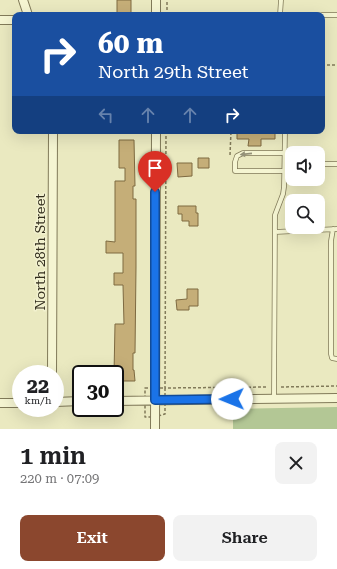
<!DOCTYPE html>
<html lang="en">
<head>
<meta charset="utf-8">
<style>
	body { margin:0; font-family:"Roboto Serif",serif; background:#f2f2f2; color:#202124; height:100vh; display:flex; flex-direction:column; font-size:15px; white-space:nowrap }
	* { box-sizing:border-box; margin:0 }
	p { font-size:13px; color:#757577 }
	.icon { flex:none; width:22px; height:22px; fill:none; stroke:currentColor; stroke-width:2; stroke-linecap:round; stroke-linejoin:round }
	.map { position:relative; height:429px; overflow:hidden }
	.details { display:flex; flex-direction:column; background:#fff; flex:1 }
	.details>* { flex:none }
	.guide { position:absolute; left:12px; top:12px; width:313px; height:122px; border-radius:8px; box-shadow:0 4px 16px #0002; background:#1a4fa0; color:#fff; overflow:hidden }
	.buttons { position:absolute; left:285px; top:146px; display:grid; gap:8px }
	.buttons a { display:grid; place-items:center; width:40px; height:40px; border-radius:8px; background:#fff; box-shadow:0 4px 16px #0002; font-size:20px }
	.speed { position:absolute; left:12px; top:365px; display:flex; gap:8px; font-size:20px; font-weight:700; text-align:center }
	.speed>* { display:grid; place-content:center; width:52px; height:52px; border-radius:50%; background:#fff; box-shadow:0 4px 16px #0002; line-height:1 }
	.speed small { font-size:10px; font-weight:400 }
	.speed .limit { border:2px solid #111; border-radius:6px; background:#fff; color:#111 }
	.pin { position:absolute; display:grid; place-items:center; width:34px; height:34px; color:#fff; margin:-41px -17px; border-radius:50% 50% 50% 0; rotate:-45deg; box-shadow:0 0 4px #0007 }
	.pin .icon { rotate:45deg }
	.me { position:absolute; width:44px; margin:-22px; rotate:269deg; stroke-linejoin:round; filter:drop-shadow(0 0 3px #0008) }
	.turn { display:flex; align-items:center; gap:14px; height:84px; padding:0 20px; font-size:18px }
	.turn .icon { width:52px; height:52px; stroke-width:2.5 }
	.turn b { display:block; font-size:28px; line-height:34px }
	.lanes { display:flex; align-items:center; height:38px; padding:0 20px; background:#0003; justify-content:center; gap:20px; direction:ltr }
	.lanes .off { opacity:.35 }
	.round { display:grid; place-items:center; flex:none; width:42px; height:42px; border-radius:8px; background:#f2f2f2 }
	.overview { display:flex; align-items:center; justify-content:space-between; height:68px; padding:0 20px }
	h1 { font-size:24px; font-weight:600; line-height:30px }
	.action { display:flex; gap:8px; margin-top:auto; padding:8px 20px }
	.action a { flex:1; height:46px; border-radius:8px; background:#8b472e; color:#fff; font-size:16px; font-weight:600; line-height:46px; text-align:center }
	.action a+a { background:#f2f2f2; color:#202124 }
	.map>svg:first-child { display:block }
</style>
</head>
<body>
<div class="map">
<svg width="337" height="429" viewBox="0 0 337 429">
	<rect width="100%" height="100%" fill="#eae9c0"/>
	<path fill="#b3c795" d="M 337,407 L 337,429 L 233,429 L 233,409 Z"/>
	<path fill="#c5ae78" stroke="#7e6a41" d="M 117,0 L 131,0 L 131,15 L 117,15 Z
		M 237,131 L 275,131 L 275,139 L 261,139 L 261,146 L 248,146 L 249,139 L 237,139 Z
		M 119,140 L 134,140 L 135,186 L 133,186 L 133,199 L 136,199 L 136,267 L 135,353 L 133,353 L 133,370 L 134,370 L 135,381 L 115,381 L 115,374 L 114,374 L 115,324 L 124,324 L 123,285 L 114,285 L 114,273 L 123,273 L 123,253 L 106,253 L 106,241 L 115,242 L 115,181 L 125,181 L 125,168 L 119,168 Z
		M 198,158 L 209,158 L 209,168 L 198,168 Z
		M 177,163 L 192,163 L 192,176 L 178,177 Z
		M 178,206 L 196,206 L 196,213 L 198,213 L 198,226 L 189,226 L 189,221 L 182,221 L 182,214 L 178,214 Z
		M 187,289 L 198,289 L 198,306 L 189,306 L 189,310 L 177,310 L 176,300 L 187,299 Z"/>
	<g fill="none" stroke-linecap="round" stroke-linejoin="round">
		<g stroke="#817a59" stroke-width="5.5">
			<path id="service" d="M 280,15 L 318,15
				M 280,15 L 281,0
				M 322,15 L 337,15
				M 285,153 L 243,153 L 237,156 L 235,162 L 235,171 L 285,171
				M 285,164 L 292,164
				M 318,164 L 337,164
				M 333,229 L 331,241 L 331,354 L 332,358 L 337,359
				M 275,232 L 337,229
				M 274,399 L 275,215 L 283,194 L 284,187 L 285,131"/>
		</g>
		<g stroke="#817a59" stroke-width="10">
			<path id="minor" d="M 23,0 L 28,15
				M 156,15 L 156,0
				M 0,20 L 15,20
				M 52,374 L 53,131
				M 115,401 L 337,398
				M 55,402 L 81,401
				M 0,403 L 21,403
				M 155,429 L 156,131"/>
		</g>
		<path stroke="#817a59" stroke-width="1.5" stroke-dasharray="3 2" stroke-linecap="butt" d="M 167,15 L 167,0
			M 322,65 L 337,65
			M 166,131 L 165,388 L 267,387
			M 230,155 L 231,131
			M 281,387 L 337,386
			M 145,388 L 165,388 L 165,414 L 155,417 L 145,417 Z"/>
		<use href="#service" stroke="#f5f5d2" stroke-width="4"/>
		<use href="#minor" stroke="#f5f5d2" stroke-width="8"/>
	</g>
	<defs><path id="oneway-solid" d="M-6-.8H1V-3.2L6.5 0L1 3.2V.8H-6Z"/></defs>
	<use fill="#949178" href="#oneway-solid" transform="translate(246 154) rotate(174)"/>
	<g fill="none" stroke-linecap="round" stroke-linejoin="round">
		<g stroke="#114b97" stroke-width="10">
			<path id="route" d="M 155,192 L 155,400 L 232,399"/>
		</g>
		<use href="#route" stroke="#1a73e8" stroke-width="7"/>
	</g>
	<g text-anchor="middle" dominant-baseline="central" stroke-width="3" stroke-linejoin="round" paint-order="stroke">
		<g font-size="14" fill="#322d1d" stroke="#f2f1cf">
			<text transform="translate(40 252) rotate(-90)">North 28th Street</text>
		</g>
	</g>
</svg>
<div class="buttons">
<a><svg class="icon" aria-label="sound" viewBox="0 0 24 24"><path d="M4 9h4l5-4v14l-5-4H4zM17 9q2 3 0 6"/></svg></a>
<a><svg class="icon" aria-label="search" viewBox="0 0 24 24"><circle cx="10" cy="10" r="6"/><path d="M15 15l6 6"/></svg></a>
</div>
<div class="speed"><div>22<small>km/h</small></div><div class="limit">30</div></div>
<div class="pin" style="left:155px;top:192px;background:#d93025"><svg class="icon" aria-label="arrive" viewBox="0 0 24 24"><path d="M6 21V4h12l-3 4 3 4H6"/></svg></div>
<svg class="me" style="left:232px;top:399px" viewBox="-20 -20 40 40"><circle r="19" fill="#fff"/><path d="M0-13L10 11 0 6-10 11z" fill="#1a73e8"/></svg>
<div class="guide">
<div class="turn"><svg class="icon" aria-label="right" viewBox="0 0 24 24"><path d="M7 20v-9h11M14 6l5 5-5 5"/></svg><div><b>60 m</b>North 29th Street</div></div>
<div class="lanes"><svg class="icon off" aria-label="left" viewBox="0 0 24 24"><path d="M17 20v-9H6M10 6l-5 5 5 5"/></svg><svg class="icon off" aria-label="ahead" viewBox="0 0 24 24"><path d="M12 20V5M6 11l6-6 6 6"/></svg><svg class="icon off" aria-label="ahead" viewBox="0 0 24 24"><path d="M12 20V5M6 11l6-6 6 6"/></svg><svg class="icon" aria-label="right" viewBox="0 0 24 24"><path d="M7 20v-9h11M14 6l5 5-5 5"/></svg></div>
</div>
</div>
<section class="details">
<div class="overview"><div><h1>1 min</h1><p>220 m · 07:09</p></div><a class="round"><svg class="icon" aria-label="close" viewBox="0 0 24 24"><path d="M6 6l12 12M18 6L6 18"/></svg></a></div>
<div class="action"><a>Exit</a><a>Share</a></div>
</section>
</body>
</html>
